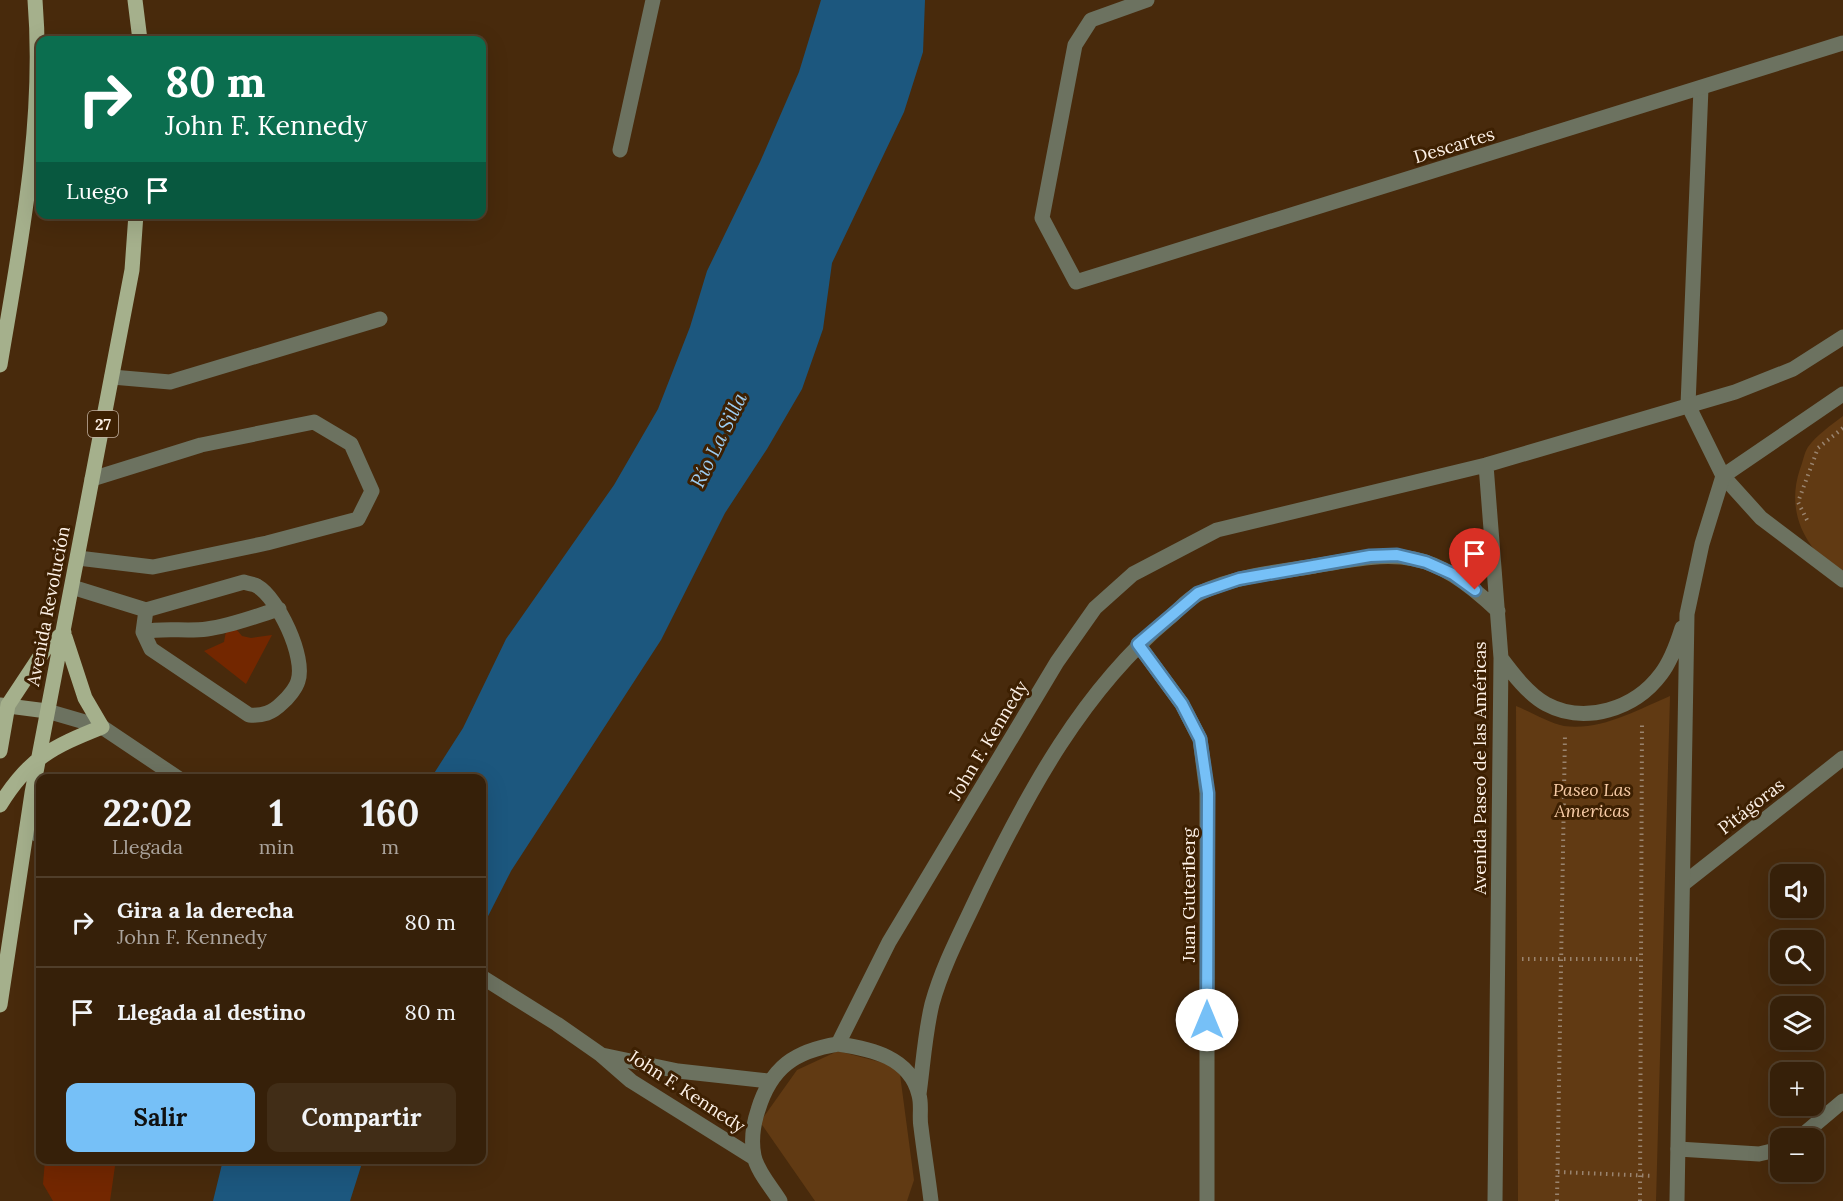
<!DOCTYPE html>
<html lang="es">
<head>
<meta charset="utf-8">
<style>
	body { margin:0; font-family:Lora,serif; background:#412d17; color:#f1f3f6; height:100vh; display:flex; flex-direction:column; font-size:22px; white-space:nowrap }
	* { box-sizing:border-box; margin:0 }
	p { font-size:20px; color:#aaa39c }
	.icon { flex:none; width:33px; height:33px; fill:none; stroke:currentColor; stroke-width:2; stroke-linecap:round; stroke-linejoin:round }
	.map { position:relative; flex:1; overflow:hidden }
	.side { position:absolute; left:36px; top:774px; width:450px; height:390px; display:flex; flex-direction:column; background:#362009; border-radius:12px; box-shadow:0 6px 24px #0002,0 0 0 2px #503e2a }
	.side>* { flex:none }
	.hud { position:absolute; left:36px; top:36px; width:450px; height:183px; border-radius:12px; box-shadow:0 6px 24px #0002,0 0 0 2px #503e2a; background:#0b6e4f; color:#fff; overflow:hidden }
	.tools { position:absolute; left:1770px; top:864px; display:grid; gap:12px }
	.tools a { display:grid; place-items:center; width:54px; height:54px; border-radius:12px; background:#362009; box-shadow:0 6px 24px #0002,0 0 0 2px #503e2a; font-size:30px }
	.pin { position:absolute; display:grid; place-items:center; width:51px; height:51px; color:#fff; margin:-62px -26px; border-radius:50% 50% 50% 0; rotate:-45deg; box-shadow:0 0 6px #0007 }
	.pin .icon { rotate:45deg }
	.me { position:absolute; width:66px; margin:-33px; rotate:0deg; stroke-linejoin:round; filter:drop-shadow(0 0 4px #0008) }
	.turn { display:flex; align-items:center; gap:21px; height:126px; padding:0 30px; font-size:27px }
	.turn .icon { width:78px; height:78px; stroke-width:2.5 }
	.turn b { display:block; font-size:42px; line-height:51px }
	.then { display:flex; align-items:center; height:57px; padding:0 30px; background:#0003; gap:12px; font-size:22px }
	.eta { display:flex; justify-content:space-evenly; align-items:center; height:102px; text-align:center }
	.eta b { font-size:36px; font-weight:700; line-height:42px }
	.primary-button { display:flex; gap:12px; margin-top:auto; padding:12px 30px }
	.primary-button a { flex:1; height:69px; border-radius:12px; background:#76c0f7; color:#111; font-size:24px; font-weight:700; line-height:69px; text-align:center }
	.primary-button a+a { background:#412d17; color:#f1f3f6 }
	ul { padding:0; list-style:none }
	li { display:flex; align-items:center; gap:18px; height:90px; padding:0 30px; border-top:2px solid #503e2a }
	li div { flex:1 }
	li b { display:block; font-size:22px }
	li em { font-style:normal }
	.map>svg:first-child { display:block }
</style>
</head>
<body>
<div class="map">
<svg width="1843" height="1201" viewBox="0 0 1843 1201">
	<rect width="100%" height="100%" fill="#482a0c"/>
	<path fill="#613a13" d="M 1843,416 L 1843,575 C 1806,551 1785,513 1800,469 C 1803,462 1804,453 1808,447 C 1817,435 1831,425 1843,416 Z
		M 1670,696 L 1656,1201 L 1518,1201 L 1516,706 C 1531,712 1549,723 1564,726 C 1601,731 1637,710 1670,696 Z
		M 838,1051 L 899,1067 L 914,1180 L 907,1201 L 815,1201 L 760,1122 L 797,1070 Z"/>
	<path fill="#1c577e" d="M 821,0 L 925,0 L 923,52 L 904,112 L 832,263 L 823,329 L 802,389 L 767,449 L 725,513 L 661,640 L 511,871 L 482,928 L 482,778 L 431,778 L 463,728 L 506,639 L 614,485 L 658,409 L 690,327 L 707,271 L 760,162 L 799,72 Z
		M 223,1160 L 363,1160 L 350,1201 L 213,1201 Z"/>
	<path fill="#732700" d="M 234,214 L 280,214 L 281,216 L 235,221 Z
		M 236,629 L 242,636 L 251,638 L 272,635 L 246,684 L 204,651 L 224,642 L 226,631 Z
		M 45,1160 L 71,1160 L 115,1166 L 110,1201 L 53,1201 L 43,1184 Z"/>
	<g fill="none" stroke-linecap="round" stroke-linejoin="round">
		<path stroke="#9a846f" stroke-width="4" stroke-dasharray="1.5 4.5" stroke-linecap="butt" d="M 1807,520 L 1798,502 L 1818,448 L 1843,428
			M 1522,959 L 1641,959
			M 1558,1172 L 1653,1176
			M 1557,1201 L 1565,734
			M 1640,1201 L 1642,722"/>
		<path stroke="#6c7260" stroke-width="15" d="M 112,377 L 170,382 L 380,319
			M 1688,405 L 1701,88
			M 78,558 L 153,567 L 267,543 L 358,519 L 372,491 L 351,444 L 314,422 L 201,445 L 92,479
			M 72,587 L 146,610 L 244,582 C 248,584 254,584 257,586 C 278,598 306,657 298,681 C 296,688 288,698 282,703 C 272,713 263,716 249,715 L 151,649 L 143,632 L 146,610
			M 143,632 C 165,627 185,632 207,629 C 231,626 256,616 279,609
			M 27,829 L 40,836"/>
		<path stroke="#6c7260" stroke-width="15" d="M 1147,0 L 1091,20 L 1075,45 L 1042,218 L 1076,282 L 1843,43
			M 620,150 L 653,0
			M 1723,476 L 1761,518 L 1843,580
			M 1138,644 L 1182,704 L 1200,739 L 1207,793 L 1207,1201
			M 1683,884 L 1843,758
			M 1799,1138 L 1843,1101
			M 1678,1149 L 1759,1154 L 1780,1149"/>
		<path stroke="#6c7260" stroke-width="15" d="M 1688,405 L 1723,476
			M 1486,465 L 1501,658 L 1495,1201
			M 1501,658 C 1513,674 1528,694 1546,704 C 1585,725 1635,709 1661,674 C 1671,661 1677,644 1682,628
			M 47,711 L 102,727 L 178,778
			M 482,977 L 557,1024 L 600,1054 L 631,1081 L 754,1158
			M 838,1044 C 871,1049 910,1057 919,1095 C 922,1105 919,1117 921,1127 C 924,1152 928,1176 931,1201
			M 602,1055 L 678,1071 L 768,1081
			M 919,1094 C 923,1065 925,1033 932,1004 C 943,964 963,928 980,891 C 1028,792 1083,690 1168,619 C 1178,611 1188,598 1200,593 C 1235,576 1277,572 1315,566 C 1401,550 1431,548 1498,611
			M 780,1201 C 772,1188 757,1171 754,1156 C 751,1141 753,1125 758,1110 C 771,1067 795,1051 838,1044 L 889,942 L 1057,662 L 1095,608 L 1133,574 L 1217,530 L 1486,465 L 1735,392 L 1793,369 L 1843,337
			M 1677,1201 L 1687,614 L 1702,544 L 1723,476 L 1843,394"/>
		<path stroke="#8c9579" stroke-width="15" d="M 0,705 L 47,711"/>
		<path stroke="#a5b08c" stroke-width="15" d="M 135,0 L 140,40
			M 0,365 C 20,245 45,122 35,0
			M 0,751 L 8,705 L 45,649 L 64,632
			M 0,805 C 29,758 52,747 102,727 L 85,698 L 65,637
			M 0,1005 L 32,793 L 132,270 L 136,214"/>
	</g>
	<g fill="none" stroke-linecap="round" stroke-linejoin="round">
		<g stroke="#4d7da1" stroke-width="15">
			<path id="route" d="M 1207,1020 L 1208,793 L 1200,739 L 1182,704 L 1138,644 L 1198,593 L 1239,579 L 1370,556 L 1397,555 L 1426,562 L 1453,574 L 1475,590"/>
		</g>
		<use href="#route" stroke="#76c0f7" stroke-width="10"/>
	</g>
	<g text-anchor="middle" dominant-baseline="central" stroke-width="6" stroke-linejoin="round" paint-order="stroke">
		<rect fill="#3d2002" stroke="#c3b2a2" stroke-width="1.5" x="88" y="411" width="30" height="26" rx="4.5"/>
		<g font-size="16" font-weight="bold" fill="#fdf1e7">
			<text x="103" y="424">27</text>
		</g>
		<g font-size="18" fill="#fdf1e7" stroke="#3d2002">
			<text transform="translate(1454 145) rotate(-17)">Descartes</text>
			<text transform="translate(48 606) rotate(-79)">Avenida Revolución</text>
			<text transform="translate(988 740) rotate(-59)">John F. Kennedy</text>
			<text transform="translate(1479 768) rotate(-90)">Avenida Paseo de las Américas</text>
			<text transform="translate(1751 806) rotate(-38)">Pitágoras</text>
			<text transform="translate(1188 895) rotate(-90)">Juan Guteriberg</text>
			<text transform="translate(687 1091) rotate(33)">John F. Kennedy</text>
		</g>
		<g font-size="18" font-style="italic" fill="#f7cba6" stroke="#3d2002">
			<text x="1592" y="789">Paseo Las<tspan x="1592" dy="21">Americas</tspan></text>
		</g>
		<g font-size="20" font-style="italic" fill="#9dccf0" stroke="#3d2002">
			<text transform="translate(718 440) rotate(-64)">Río La Silla</text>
		</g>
	</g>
</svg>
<div class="tools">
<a><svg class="icon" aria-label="sound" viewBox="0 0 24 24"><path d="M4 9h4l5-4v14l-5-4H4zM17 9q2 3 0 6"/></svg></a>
<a><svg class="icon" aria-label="search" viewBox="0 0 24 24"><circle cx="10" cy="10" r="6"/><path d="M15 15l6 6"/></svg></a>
<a><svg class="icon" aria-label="layers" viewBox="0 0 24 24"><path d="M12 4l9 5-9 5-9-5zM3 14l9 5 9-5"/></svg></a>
<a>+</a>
<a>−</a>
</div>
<div class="pin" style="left:1475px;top:590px;background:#d93025"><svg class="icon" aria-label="arrive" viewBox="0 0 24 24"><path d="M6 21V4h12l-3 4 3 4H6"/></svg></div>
<svg class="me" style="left:1207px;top:1020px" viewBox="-20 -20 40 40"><circle r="19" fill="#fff"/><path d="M0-13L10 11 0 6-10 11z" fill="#76c0f7"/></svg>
<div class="hud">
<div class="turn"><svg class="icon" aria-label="right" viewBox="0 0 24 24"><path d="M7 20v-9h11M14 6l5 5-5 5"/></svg><div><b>80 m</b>John F. Kennedy</div></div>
<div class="then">Luego<svg class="icon" aria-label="arrive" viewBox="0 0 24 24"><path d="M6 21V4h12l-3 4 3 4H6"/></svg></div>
</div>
<section class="side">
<div class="eta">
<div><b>22:02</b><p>Llegada</p></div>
<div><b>1</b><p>min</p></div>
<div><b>160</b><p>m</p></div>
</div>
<ul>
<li><svg class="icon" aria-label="right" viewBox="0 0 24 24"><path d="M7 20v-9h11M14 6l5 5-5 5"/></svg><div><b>Gira a la derecha</b><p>John F. Kennedy</p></div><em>80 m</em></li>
<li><svg class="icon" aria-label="arrive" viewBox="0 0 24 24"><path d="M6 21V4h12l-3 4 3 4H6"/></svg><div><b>Llegada al destino</b></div><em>80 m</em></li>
</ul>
<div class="primary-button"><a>Salir</a><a>Compartir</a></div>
</section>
</div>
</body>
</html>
